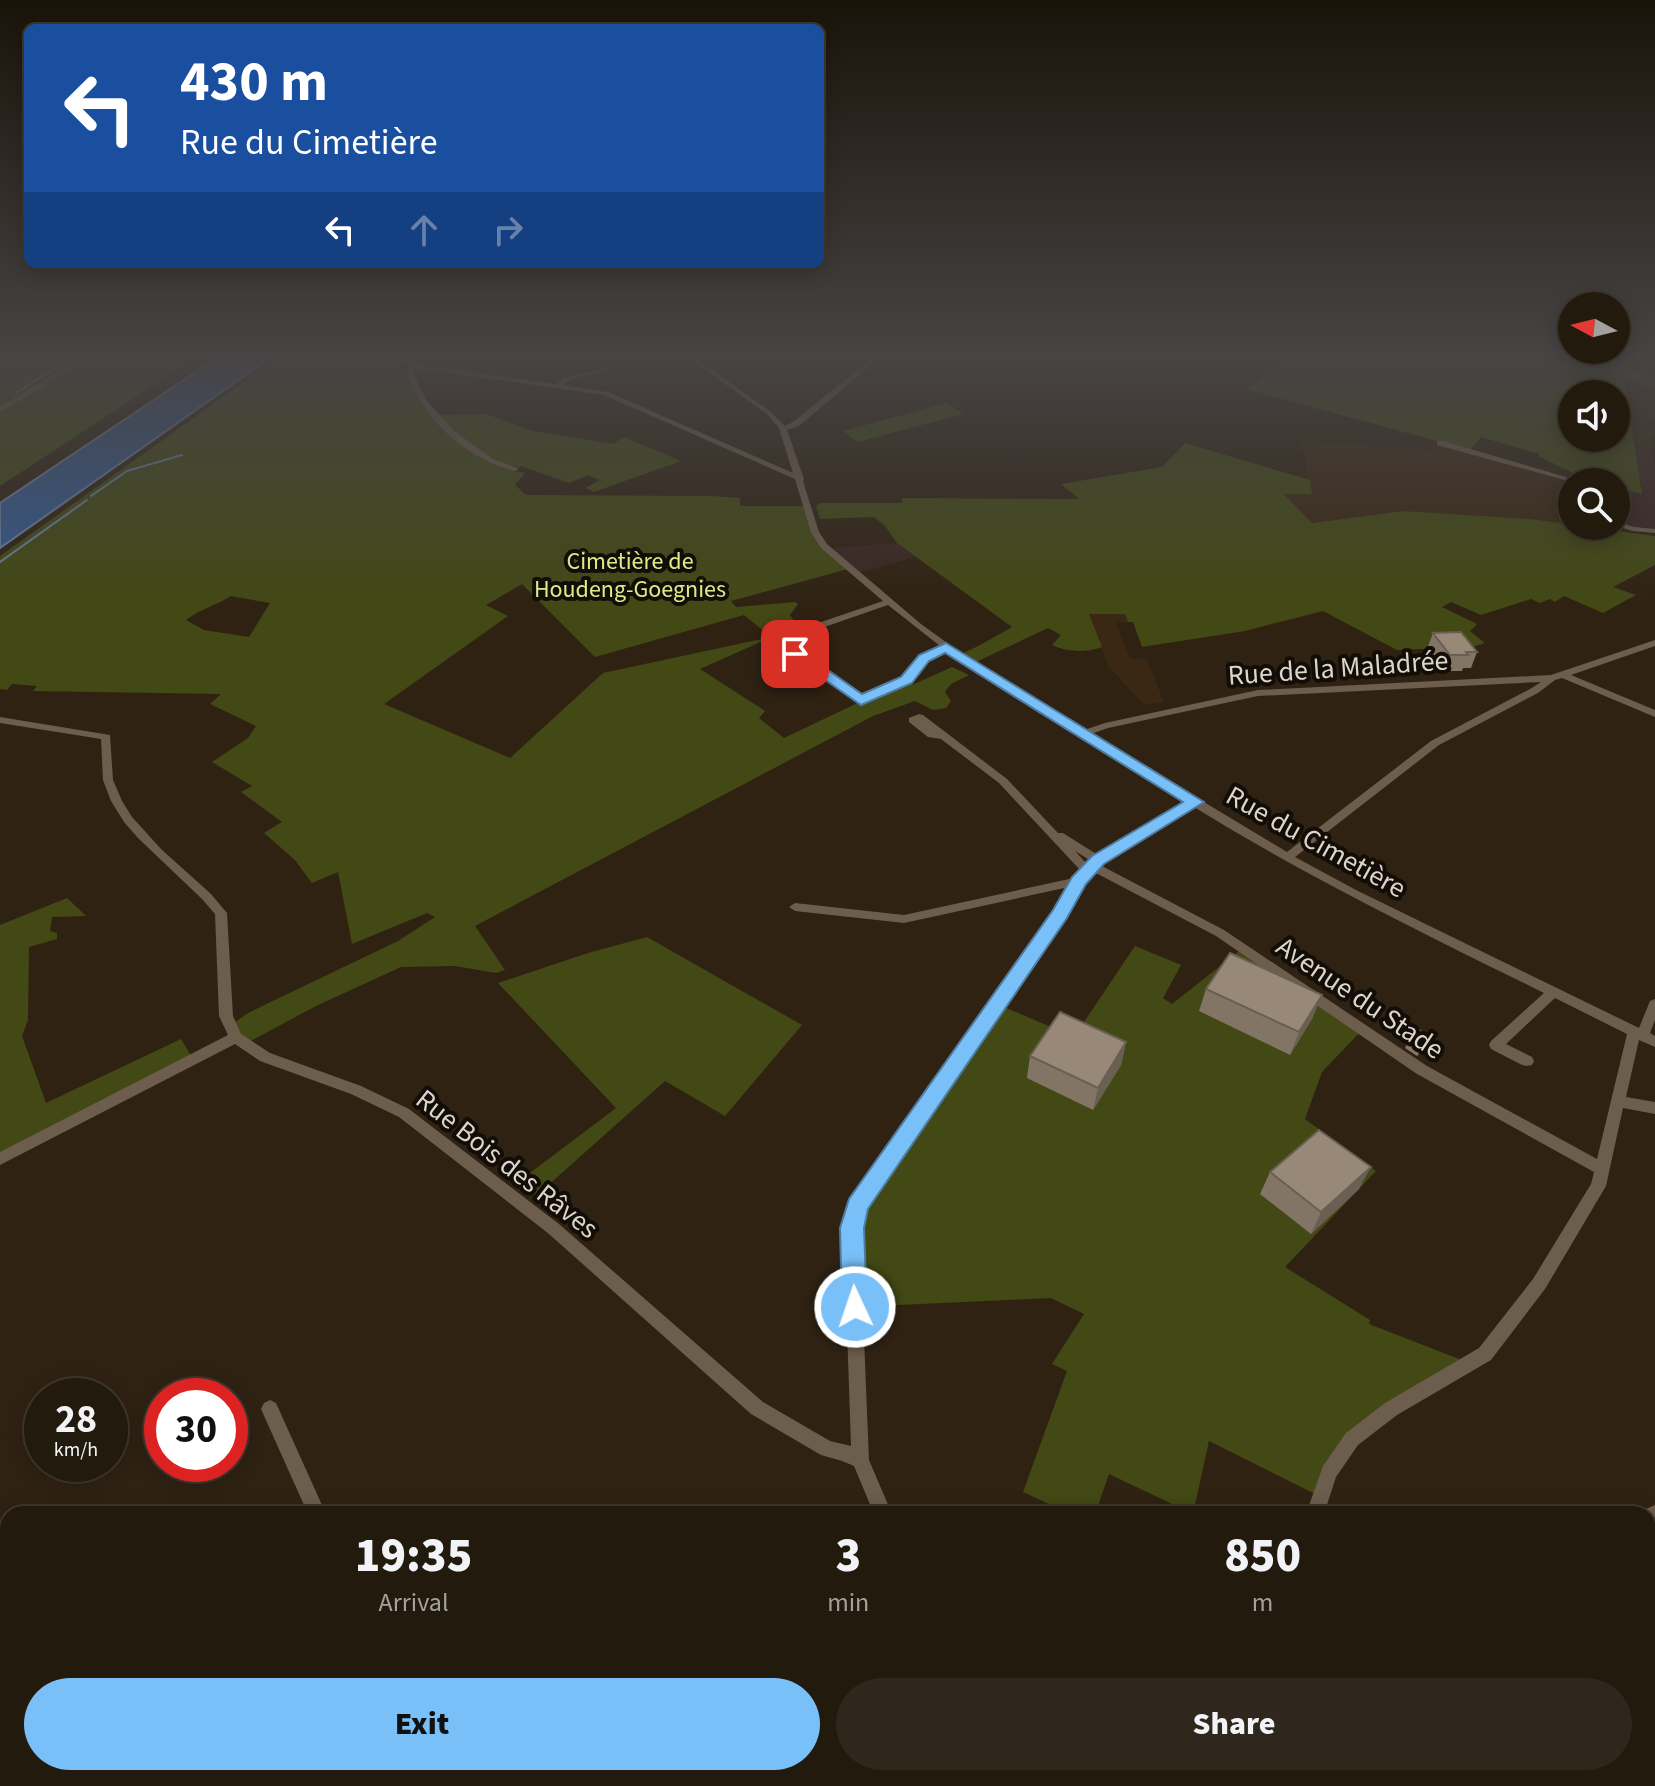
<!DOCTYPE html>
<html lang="en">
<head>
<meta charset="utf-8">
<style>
	body { margin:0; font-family:"Source Sans 3",sans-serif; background:#2f271c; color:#f1f3f6; height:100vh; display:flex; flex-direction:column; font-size:30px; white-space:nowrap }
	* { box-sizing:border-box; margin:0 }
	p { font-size:26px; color:#a3a19e }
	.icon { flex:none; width:44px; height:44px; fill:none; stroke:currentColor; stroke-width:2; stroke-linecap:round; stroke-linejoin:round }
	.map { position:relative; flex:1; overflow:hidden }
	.drawer { position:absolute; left:0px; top:1506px; width:1656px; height:280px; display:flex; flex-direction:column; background:#231a0e; border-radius:24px 24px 0 0; box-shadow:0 4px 20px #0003,0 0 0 2px #40382e }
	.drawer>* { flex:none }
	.top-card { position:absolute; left:24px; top:24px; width:800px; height:244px; border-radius:12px; box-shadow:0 4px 20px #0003,0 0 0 2px #40382e; background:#1a4fa0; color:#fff; overflow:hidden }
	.needle { width:52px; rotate:277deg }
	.controls { position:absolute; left:1558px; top:292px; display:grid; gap:16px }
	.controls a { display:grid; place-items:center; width:72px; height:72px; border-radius:50%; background:#231a0e; box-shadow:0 4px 20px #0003,0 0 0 2px #40382e; font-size:40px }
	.speed { position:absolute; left:24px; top:1378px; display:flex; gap:16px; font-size:40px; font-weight:700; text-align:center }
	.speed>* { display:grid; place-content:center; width:104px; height:104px; border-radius:50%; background:#231a0e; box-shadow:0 4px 20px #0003,0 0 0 2px #40382e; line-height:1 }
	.speed small { font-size:20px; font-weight:400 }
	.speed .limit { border:12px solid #d22; background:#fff; color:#111 }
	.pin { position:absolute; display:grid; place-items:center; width:68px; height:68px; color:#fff; margin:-34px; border-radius:16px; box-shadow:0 4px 12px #0006 }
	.me { position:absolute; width:88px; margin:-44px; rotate:357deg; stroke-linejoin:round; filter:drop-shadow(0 0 6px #0008) }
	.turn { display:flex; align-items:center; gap:28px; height:168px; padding:0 24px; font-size:36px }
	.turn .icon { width:104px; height:104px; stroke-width:2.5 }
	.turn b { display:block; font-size:56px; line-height:68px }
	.lanes { display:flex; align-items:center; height:76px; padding:0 24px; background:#0003; justify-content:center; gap:40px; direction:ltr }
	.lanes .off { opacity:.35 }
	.eta { display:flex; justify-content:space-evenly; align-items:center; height:136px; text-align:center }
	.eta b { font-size:48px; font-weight:800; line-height:56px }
	.action { display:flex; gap:16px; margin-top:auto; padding:16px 24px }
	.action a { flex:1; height:92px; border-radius:48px; background:#79bff8; color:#111; font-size:32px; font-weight:800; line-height:92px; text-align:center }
	.action a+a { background:#2f271c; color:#f1f3f6 }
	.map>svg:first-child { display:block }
</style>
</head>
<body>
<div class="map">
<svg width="1655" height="1786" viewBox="0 0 1655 1786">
	<rect width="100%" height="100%" fill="#2f2213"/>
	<path fill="#392722" d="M 1634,447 L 1652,449 L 1655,464 L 1655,531 L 1635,530 L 1616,523 L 1616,488 L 1642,493 Z
		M 897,543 L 915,557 L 859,573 L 829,548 Z"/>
	<path fill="#3a2814" d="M 1623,377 L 1655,388 L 1655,420 L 1649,420 L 1649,425 L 1655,426 L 1655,435 L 1651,435 L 1652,449 L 1634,447 Z
		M 1431,440 L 1579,482 L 1572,482 L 1572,525 L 1531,519 L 1404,511 L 1312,523 L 1284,494 L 1312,493 L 1301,441 L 1433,450 Z
		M 1089,614 L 1125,614 L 1128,622 L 1116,623 L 1130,658 L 1147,659 L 1164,702 L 1144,705 L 1108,666 Z"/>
	<path fill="#424915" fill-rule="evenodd" d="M 0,355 L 200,355 L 0,486 Z
		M 282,355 L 405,355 L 408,360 L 395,368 L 409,371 L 424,402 L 435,415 L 486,414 L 533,431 L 613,444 L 624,437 L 681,461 L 594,492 L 585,488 L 600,480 L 588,475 L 569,483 L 521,466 L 514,471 L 525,473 L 515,485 L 526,495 L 712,496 L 740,498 L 740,506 L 809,506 L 815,532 L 848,569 L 731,601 L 736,607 L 795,602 L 798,604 L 790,615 L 802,632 L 777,640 L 772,637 L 700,669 L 765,711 L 759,718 L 784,738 L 906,680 L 912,685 L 952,667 L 969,675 L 951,684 L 945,692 L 951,701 L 946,708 L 933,710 L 915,701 L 873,716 L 475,926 L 505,970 L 496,973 L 455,966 L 401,967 L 316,1006 L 245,1044 L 231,1025 L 248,1013 L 398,941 L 435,917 L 427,913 L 352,944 L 338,872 L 312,883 L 295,860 L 264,833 L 282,822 L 241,792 L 252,786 L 212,762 L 248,738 L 256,726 L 210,704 L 221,694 L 33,691 L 37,686 L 12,684 L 7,690 L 0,689 L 0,556 ZM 522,584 L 595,657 L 744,615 L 771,637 L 603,673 L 510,758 L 384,704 L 508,616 L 486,605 ZM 231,596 L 270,603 L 249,637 L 204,630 L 186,620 C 200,609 215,606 231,596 Z
		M 1281,355 L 1592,355 L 1643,374 L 1655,375 L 1655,388 L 1624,378 L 1642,494 L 1616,488 L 1616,482 L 1592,482 L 1538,456 L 1540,454 L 1481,437 L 1470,450 L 1246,389 L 1288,358 ZM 1572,394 L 1616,394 L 1616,438 L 1572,438 Z
		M 947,403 L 963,414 L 858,442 L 843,431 Z
		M 1185,443 L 1310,480 L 1312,494 L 1284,494 L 1312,523 L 1404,511 L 1531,519 L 1655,536 L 1655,565 L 1613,587 L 1636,595 L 1603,613 L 1564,596 L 1555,602 L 1550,599 L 1540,603 L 1531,599 L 1481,615 L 1451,602 L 1442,607 L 1477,624 L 1470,631 L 1485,643 L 1472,647 L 1397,650 L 1323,611 L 1245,631 L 1142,647 L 1133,622 L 1128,622 L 1125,614 L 1089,614 L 1102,647 C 1087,653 1066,652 1052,645 L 1061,635 L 1048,628 L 976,662 L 963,653 C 980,646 996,636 1012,627 L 897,543 L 885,526 L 874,517 L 820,519 L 816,506 L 820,503 L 902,503 L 902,498 L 1079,499 L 1061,484 L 1162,467 Z
		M 67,898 L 86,916 L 52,917 L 50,931 L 57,933 L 57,939 L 29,947 L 28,1020 L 22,1036 L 46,1103 L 181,1039 L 193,1059 L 0,1159 L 0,925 Z
		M 647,937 L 802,1025 L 725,1116 L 665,1081 L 536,1196 L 518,1182 L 616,1108 L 498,983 L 588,953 Z
		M 1135,946 L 1181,965 L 1163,998 L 1172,1004 L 1243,948 L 1362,1030 L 1322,1072 L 1305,1119 L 1376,1171 L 1285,1267 L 1370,1320 L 1369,1324 L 1472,1364 L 1352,1439 L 1321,1497 L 1209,1441 L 1193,1514 L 1109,1474 L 1095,1514 L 1070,1514 L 1023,1492 L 1067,1371 L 1052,1364 L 1084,1314 L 1051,1298 L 855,1307 L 853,1218 L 995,1003 L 1074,1037 Z"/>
	<path fill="#35598e" stroke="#677ea0" stroke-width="2" d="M 221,355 L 274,355 L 0,548 L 0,503 Z"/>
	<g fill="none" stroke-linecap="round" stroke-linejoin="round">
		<path stroke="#677ea0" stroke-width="2" d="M 1635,359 L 1649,355
			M 17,392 L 78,355
			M 91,496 L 127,471 L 182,455
			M 0,562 L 87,500"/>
		<path fill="#6c5d4d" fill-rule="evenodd" d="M 87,355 L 95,355 L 0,412 L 0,407 Z
			M 402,355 L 408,355 L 414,364 L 556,384 L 564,378 L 603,369 L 603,371 L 568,380 L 563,385 L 608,392 L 793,473 L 779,428 L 767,414 L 684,355 L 692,355 L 771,412 L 785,426 L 793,422 L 876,355 L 883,355 L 799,426 L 787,430 L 804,479 L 803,481 L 819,532 L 827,544 L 921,624 L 976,664 L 1084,730 L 1105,723 L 1258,690 L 1551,675 L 1655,640 L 1655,646 L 1571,675 L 1655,710 L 1655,717 L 1562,678 L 1555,680 L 1538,693 L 1439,745 L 1295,857 L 1356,890 L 1639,1028 L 1650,1001 L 1655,999 L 1655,1020 L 1650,1033 L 1655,1036 L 1655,1047 L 1639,1040 L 1626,1097 L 1655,1102 L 1655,1114 L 1623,1108 L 1606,1186 L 1545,1289 L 1491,1360 L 1397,1415 L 1358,1445 L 1336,1477 L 1324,1514 L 1306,1514 L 1323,1466 L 1346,1433 L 1385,1403 L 1479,1348 L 1533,1279 L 1591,1184 L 1594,1172 L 1417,1074 L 1216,936 L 1094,872 L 1083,883 L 1065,916 L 864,1208 L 860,1241 L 869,1460 L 892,1514 L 874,1514 L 854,1466 L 842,1461 L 821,1455 L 751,1414 L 549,1234 L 399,1117 L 351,1094 L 260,1061 L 235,1044 L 0,1165 L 0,1152 L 228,1035 L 219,1016 L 215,914 L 202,899 L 138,838 L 124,822 L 111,801 L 103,780 L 101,739 L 0,723 L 0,717 L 110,735 L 113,780 L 122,801 L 132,817 L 161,849 L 211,894 L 227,913 L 233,1016 L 241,1034 L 270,1053 L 361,1086 L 409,1109 L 559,1224 L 763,1402 L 830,1441 L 851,1446 L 844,1241 L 849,1206 L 1056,911 L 1069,887 L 904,923 L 795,911 L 789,907 L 795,903 L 904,915 L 1074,878 L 1081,871 L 999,783 L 941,739 L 928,737 L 909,722 L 909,718 L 919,714 L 923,715 L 1007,779 L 1058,833 L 1063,833 L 1098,855 L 1186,802 L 970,668 L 946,651 L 927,660 L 909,682 L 861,704 L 774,642 L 774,638 L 883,601 L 821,548 L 811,532 L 795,479 L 604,395 L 414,368 L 412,371 L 426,400 L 454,431 L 493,459 L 519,469 L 515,471 C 477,462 440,434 420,400 C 414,391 410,381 406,371 L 409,366 ZM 888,605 L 940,646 L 921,656 L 903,678 L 862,697 L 784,641 ZM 1541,682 L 1530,689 L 1431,741 L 1287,852 L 1091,734 L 1108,728 L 1258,696 ZM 1194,807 C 1307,877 1425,934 1544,993 L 1491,1041 L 1489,1045 L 1491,1049 L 1522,1065 L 1527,1066 L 1532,1065 L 1534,1061 L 1532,1057 L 1506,1044 L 1555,998 L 1627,1034 L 1597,1159 L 1427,1066 L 1224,930 L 1100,865 ZM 1075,851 L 1091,861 L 1087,864 Z
			M 1437,441 L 1443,441 L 1583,482 L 1572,482 L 1437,445 Z
			M 1616,492 L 1623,497 L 1616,503 Z
			M 1616,521 L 1634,527 L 1655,529 L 1655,533 L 1633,531 L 1616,526 Z
			M 270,1400 L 276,1403 L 326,1514 L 308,1514 L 261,1409 L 264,1403 Z
			M 1655,1505 L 1655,1524 L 1648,1527 L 1648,1514 L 1640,1514 L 1641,1511 Z
			M 440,1778 L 462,1778 L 466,1786 L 444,1786 Z
			M 719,1778 L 742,1778 L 738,1786 L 715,1786 Z
			M 1246,1778 L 1268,1778 L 1267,1786 L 1245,1786 Z
			M 1423,1778 L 1460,1778 L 1465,1786 L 1428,1786 Z"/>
	</g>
	<path fill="#837566" d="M 1433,633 L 1477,652 L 1471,668 L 1463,668 L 1462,671 L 1443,671 L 1427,649 Z
		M 1206,989 L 1313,1017 L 1290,1055 L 1199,1011 Z
		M 1419,1030 L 1425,1048 L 1417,1056 L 1405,1048 L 1411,1037 Z
		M 1126,1042 L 1121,1065 L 1093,1110 L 1027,1078 L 1030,1056 Z
		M 1270,1172 L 1359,1189 L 1311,1234 L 1260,1194 Z"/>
	<path fill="#6a5f53" d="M 1322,995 L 1313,1017 L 1290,1055 L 1299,1032 Z
		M 1430,1037 L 1425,1048 L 1417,1056 L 1423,1044 Z
		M 1126,1042 L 1121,1065 L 1093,1110 L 1098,1088 Z
		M 1371,1167 L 1359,1189 L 1311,1234 L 1321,1212 Z"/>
	<path fill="#988877" stroke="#6a5f53" stroke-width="2" d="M 1461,632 L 1477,652 L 1466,652 L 1468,655 L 1450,655 L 1433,633 Z
		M 1230,953 L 1322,995 L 1299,1032 L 1206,989 Z
		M 1060,1012 L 1126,1042 L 1098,1088 L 1030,1056 Z
		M 1419,1030 L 1430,1037 L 1423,1044 L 1411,1037 Z
		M 1319,1130 L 1371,1167 L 1321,1212 L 1270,1172 Z"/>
	<linearGradient id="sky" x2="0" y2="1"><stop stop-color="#1a130a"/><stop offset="0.59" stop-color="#474444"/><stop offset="1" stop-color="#474444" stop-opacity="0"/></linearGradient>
	<rect width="1655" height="605" fill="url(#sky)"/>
	<path fill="#79bff8" stroke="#4f7ca1" stroke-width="2" d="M 946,643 L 1204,802 L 1104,864 L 1086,884 L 1067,918 L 868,1209 L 864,1228 L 867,1307 L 864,1315 L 855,1319 L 846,1315 L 842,1307 L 840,1228 L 849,1199 L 1053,910 L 1072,877 L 1092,856 L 1183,802 L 945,653 L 929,661 L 912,683 L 861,705 L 788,654 L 795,649 L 801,651 L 862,694 L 901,677 L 919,655 Z"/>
	<g text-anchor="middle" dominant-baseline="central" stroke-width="8" stroke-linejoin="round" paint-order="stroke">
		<g font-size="24" fill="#dbec88" stroke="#120d07">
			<text x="630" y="561">Cimetière de<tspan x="630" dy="28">Houdeng-Goegnies</tspan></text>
		</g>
		<g font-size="28" fill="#ddd4cb" stroke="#120d07">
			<text transform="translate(1338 668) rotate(-4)">Rue de la Maladrée</text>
			<text transform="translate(1316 842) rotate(29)">Rue du Cimetière</text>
			<text transform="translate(1360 998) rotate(34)">Avenue du Stade</text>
			<text transform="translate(507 1164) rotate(38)">Rue Bois des Râves</text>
		</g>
	</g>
</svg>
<div class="controls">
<a><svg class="needle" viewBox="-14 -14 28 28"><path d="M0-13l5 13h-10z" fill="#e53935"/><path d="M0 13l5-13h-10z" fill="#a3a19e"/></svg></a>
<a><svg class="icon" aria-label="sound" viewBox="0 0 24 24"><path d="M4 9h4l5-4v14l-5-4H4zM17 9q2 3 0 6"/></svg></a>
<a><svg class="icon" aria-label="search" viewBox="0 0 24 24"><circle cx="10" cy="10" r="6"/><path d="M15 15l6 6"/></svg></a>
</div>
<div class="speed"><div>28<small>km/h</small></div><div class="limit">30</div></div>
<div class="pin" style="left:795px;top:654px;background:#d93025"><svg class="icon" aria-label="arrive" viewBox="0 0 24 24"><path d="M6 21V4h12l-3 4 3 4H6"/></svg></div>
<svg class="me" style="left:855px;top:1307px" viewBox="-20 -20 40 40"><circle r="17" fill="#79bff8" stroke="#fff" stroke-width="3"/><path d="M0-11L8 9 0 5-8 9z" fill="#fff"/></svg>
<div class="top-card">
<div class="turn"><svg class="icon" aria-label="left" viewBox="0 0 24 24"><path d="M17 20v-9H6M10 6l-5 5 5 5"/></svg><div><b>430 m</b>Rue du Cimetière</div></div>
<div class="lanes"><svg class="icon" aria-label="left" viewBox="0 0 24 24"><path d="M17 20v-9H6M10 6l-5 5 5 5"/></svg><svg class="icon off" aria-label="ahead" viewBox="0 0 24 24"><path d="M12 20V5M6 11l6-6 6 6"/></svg><svg class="icon off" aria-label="right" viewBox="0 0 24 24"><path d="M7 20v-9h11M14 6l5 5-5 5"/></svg></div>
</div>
<section class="drawer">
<div class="eta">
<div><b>19:35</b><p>Arrival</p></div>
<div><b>3</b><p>min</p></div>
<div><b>850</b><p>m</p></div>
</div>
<div class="action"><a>Exit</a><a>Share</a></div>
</section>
</div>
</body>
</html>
